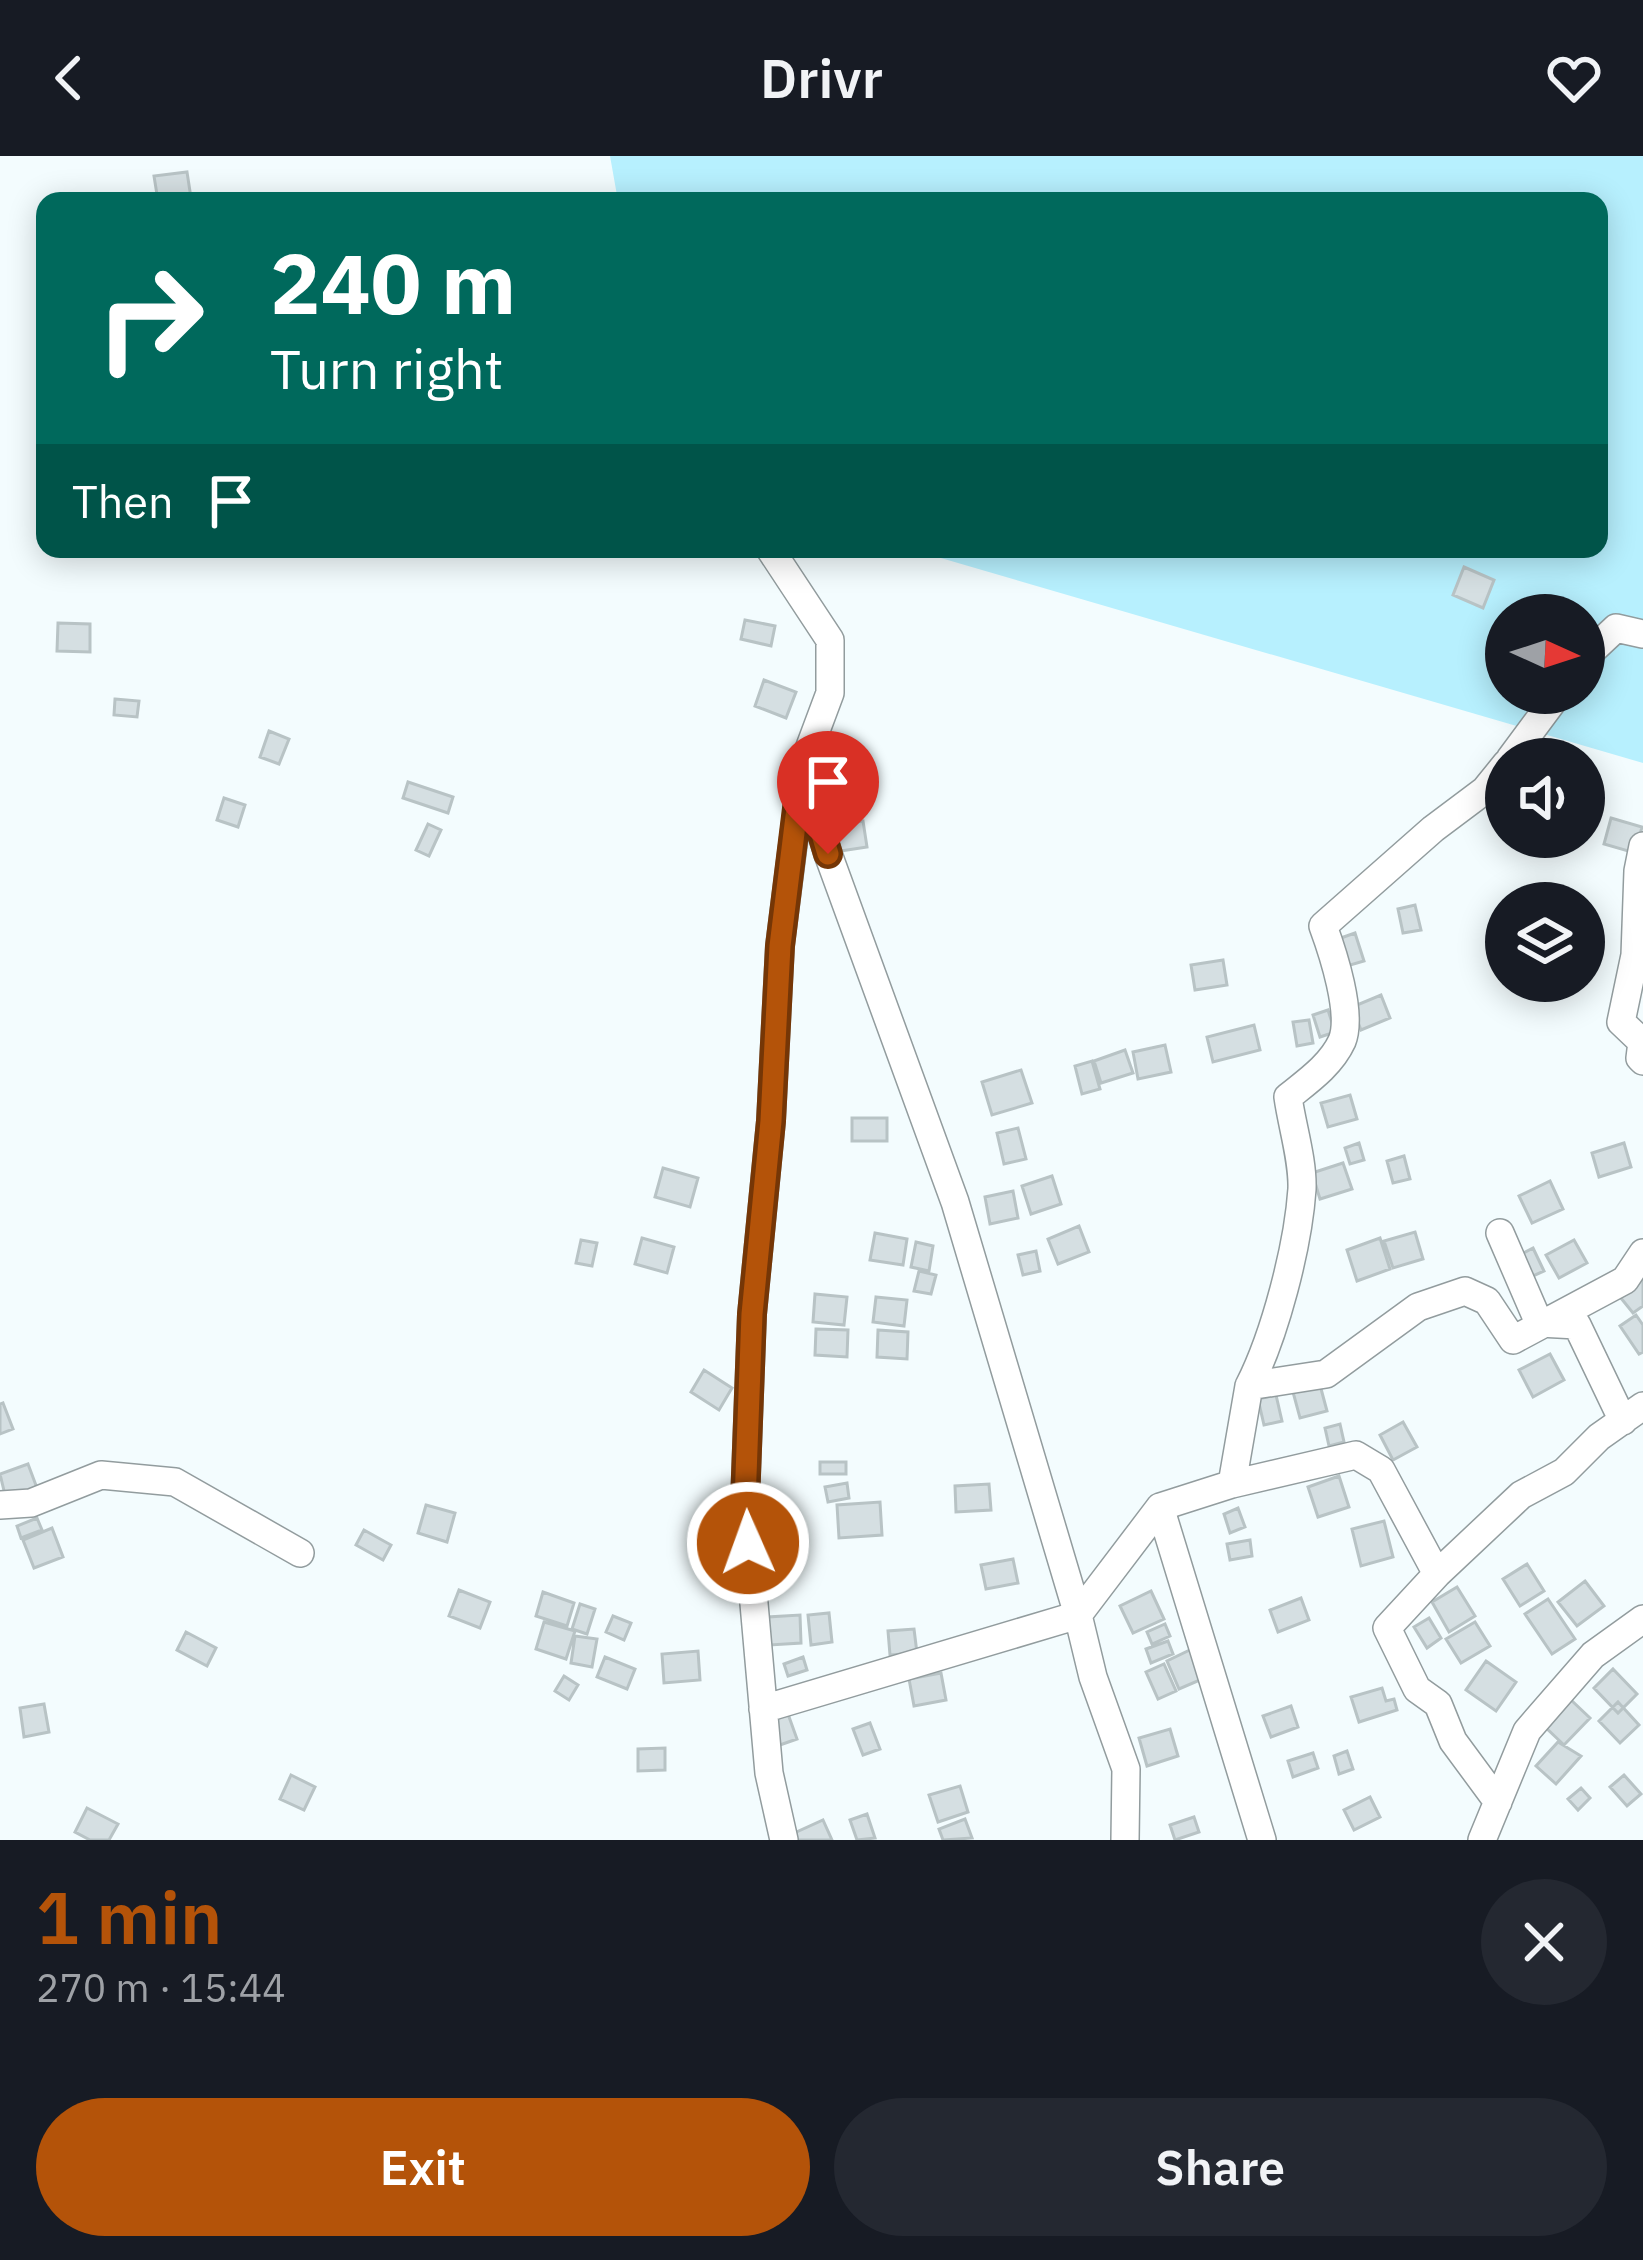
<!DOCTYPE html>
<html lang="en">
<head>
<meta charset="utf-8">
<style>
	body { margin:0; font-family:"IBM Plex Sans",sans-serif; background:#242831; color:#f1f3f6; height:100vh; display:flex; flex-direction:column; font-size:45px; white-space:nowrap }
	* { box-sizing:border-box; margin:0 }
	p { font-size:39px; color:#9ea1a6 }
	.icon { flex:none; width:66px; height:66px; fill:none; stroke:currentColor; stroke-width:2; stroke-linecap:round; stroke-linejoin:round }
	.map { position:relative; height:1684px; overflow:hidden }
	.panel { display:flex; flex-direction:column; background:#171b24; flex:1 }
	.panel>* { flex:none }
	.hud { position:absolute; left:36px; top:36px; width:1572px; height:366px; border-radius:24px; box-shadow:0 6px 30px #0003; background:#00695c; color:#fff; overflow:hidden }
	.needle { width:78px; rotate:93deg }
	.tools { position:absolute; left:1485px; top:438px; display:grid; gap:24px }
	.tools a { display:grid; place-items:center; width:120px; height:120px; border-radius:50%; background:#171b24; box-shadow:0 6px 30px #0003; font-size:60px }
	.pin { position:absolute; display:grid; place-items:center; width:102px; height:102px; color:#fff; margin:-123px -51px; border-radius:50% 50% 50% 0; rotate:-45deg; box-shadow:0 0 12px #0007 }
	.pin .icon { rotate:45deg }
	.me { position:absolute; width:132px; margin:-66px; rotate:358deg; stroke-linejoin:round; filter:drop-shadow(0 0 9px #0008) }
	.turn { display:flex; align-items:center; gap:42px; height:252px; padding:0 36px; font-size:54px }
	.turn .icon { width:156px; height:156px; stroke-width:2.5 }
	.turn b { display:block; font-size:84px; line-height:102px }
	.then { display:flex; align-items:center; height:114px; padding:0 36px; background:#0003; gap:24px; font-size:45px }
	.round { display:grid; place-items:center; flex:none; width:126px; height:126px; border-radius:63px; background:#242831 }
	.head { display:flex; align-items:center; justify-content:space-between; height:204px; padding:0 36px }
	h1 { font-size:72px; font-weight:600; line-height:90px; color:#b45309 }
	.button { display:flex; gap:24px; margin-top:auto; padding:24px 36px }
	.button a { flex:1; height:138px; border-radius:72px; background:#b45309; color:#fff; font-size:48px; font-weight:600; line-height:138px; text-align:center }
	.button a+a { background:#242831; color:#f1f3f6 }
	header { display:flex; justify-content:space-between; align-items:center; height:156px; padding:0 36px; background:#171b24; font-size:54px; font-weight:600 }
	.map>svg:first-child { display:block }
</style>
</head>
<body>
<header><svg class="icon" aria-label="back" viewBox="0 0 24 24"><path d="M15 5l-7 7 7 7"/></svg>Drivr<svg class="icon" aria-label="heart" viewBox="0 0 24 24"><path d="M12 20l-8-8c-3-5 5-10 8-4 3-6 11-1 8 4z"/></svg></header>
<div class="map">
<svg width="1643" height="1684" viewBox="0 0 1643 1684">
	<rect width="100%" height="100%" fill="#f3fcfe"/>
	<path fill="#b7f0fe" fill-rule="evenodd" d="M 610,0 L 1643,0 L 1643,607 L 910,393 L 1599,393 L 1599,45 L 618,45 ZM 1506,459 L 1584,459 L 1584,537 L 1506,537 Z"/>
	<path fill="#d5dfe2" stroke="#b8c3c5" stroke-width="3" d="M 187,16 L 191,42 L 158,45 L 154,20 Z
		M 1464,411 L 1494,424 L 1483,452 L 1453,439 Z
		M 745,464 L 775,470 L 771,490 L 741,483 Z
		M 58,467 L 90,468 L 90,496 L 57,495 Z
		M 764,524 L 796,536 L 786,562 L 755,550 Z
		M 115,543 L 139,545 L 137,561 L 114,559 Z
		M 269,575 L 289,583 L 279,608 L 260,601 Z
		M 408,626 L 453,641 L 448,657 L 403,642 Z
		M 224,642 L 245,649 L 238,671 L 217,664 Z
		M 1611,662 L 1642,671 L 1635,697 L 1604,688 Z
		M 863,665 L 867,691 L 834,696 L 831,670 Z
		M 428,668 L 441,674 L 429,700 L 416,694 Z
		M 1415,749 L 1421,774 L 1403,777 L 1398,753 Z
		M 1355,777 L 1364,805 L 1347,810 L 1338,783 Z
		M 1223,804 L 1227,829 L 1195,834 L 1191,809 Z
		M 1381,839 L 1390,862 L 1361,874 L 1352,851 Z
		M 1328,854 L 1335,876 L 1320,881 L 1313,859 Z
		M 1309,864 L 1313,887 L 1297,890 L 1293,866 Z
		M 1254,869 L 1260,894 L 1213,906 L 1207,881 Z
		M 1165,889 L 1171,916 L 1138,923 L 1133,896 Z
		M 1125,894 L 1133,917 L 1101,927 L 1094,905 Z
		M 1092,905 L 1100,933 L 1082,938 L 1075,910 Z
		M 1021,914 L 1032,947 L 992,959 L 982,926 Z
		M 1350,939 L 1357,963 L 1328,971 L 1321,947 Z
		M 852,962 L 887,962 L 887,985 L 852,985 Z
		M 1018,972 L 1026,1003 L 1004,1008 L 997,977 Z
		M 1359,987 L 1364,1004 L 1350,1008 L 1345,992 Z
		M 1624,987 L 1631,1011 L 1599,1021 L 1592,997 Z
		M 1404,1000 L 1410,1023 L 1393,1027 L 1387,1005 Z
		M 1343,1007 L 1352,1033 L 1320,1043 L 1312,1017 Z
		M 663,1012 L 698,1022 L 690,1051 L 655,1041 Z
		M 1052,1020 L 1061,1048 L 1031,1058 L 1022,1030 Z
		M 1550,1025 L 1563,1053 L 1532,1067 L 1519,1040 Z
		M 1013,1035 L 1018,1062 L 990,1068 L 985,1041 Z
		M 1079,1070 L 1089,1096 L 1058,1108 L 1048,1083 Z
		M 1415,1076 L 1423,1103 L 1393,1112 L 1384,1085 Z
		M 875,1077 L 907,1083 L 903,1109 L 870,1104 Z
		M 642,1082 L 674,1091 L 667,1117 L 635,1108 Z
		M 1380,1082 L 1390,1113 L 1357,1125 L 1347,1094 Z
		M 581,1084 L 597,1087 L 592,1110 L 576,1107 Z
		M 1574,1084 L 1587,1107 L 1559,1122 L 1546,1099 Z
		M 916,1086 L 933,1090 L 929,1115 L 911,1111 Z
		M 1533,1092 L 1544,1115 L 1524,1124 L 1514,1102 Z
		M 1036,1095 L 1040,1115 L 1023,1119 L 1018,1099 Z
		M 919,1115 L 936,1119 L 931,1138 L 914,1135 Z
		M 1643,1115 L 1643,1150 L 1633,1157 L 1616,1136 Z
		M 815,1138 L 847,1141 L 844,1169 L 813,1166 Z
		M 876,1141 L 907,1144 L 904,1170 L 873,1166 Z
		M 1636,1159 L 1643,1169 L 1643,1196 L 1639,1198 L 1620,1170 Z
		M 816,1173 L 848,1174 L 847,1201 L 815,1199 Z
		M 878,1174 L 908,1176 L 907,1203 L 877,1201 Z
		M 1550,1198 L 1564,1224 L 1533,1241 L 1519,1214 Z
		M 704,1214 L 732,1232 L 719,1254 L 691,1236 Z
		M 1320,1229 L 1327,1255 L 1300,1262 L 1293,1236 Z
		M 1276,1239 L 1282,1265 L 1264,1269 L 1258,1243 Z
		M 3,1247 L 13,1273 L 0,1278 L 0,1248 Z
		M 1403,1266 L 1417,1291 L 1393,1304 L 1380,1279 Z
		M 1340,1268 L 1344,1286 L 1329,1290 L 1325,1272 Z
		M 820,1306 L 846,1306 L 846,1318 L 820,1318 Z
		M 28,1308 L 37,1332 L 6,1343 L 0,1318 Z
		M 1339,1320 L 1349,1351 L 1318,1361 L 1308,1331 Z
		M 847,1327 L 849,1342 L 828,1346 L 825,1331 Z
		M 989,1328 L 991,1354 L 956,1356 L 955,1330 Z
		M 880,1346 L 882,1379 L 839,1382 L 837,1349 Z
		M 426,1349 L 455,1357 L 447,1386 L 418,1377 Z
		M 1238,1352 L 1245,1371 L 1230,1377 L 1224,1358 Z
		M 37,1362 L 42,1374 L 21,1382 L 17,1370 Z
		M 1384,1365 L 1393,1401 L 1361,1410 L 1352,1373 Z
		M 52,1372 L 63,1401 L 34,1412 L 23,1384 Z
		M 364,1374 L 391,1389 L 383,1404 L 356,1389 Z
		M 1250,1384 L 1252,1400 L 1230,1404 L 1227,1388 Z
		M 1013,1403 L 1018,1427 L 986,1433 L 981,1409 Z
		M 1527,1408 L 1544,1435 L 1520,1450 L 1503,1423 Z
		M 1585,1425 L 1604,1450 L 1577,1470 L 1558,1446 Z
		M 1457,1431 L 1475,1460 L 1449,1476 L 1432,1446 Z
		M 459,1434 L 490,1446 L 480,1472 L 449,1460 Z
		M 1151,1435 L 1164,1463 L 1133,1477 L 1120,1450 Z
		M 543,1436 L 574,1447 L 567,1470 L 536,1460 Z
		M 1301,1442 L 1309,1464 L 1278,1476 L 1270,1454 Z
		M 1548,1443 L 1575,1483 L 1552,1498 L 1525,1458 Z
		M 580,1448 L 595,1453 L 587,1478 L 572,1473 Z
		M 829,1457 L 832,1486 L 811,1489 L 808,1459 Z
		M 800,1459 L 801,1487 L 770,1489 L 768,1461 Z
		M 613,1460 L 631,1467 L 624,1484 L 606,1476 Z
		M 1429,1462 L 1441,1482 L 1427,1492 L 1414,1471 Z
		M 544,1466 L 575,1475 L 566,1503 L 536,1493 Z
		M 1475,1466 L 1490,1490 L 1461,1507 L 1446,1483 Z
		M 1165,1468 L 1170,1480 L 1152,1488 L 1147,1476 Z
		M 914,1473 L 917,1497 L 890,1499 L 888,1475 Z
		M 186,1476 L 216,1492 L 207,1510 L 177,1494 Z
		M 575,1480 L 597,1483 L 592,1511 L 571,1507 Z
		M 1168,1485 L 1173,1498 L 1151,1507 L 1146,1493 Z
		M 1194,1492 L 1207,1521 L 1179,1533 L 1167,1505 Z
		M 698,1495 L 700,1524 L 664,1527 L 662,1498 Z
		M 605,1501 L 635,1513 L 627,1533 L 597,1521 Z
		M 803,1501 L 807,1514 L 788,1520 L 784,1508 Z
		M 1486,1505 L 1516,1526 L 1496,1555 L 1466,1534 Z
		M 1164,1508 L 1176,1535 L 1158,1543 L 1146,1516 Z
		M 1613,1513 L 1637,1538 L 1618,1557 L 1594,1532 Z
		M 941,1517 L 946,1544 L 914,1550 L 909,1523 Z
		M 564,1520 L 578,1529 L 569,1544 L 555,1535 Z
		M 1382,1532 L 1386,1545 L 1394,1543 L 1397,1554 L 1359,1566 L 1351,1541 Z
		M 1570,1543 L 1590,1562 L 1564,1589 L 1544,1570 Z
		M 1618,1546 L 1639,1569 L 1620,1587 L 1599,1565 Z
		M 44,1548 L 49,1576 L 24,1581 L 20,1552 Z
		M 1291,1550 L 1298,1571 L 1271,1581 L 1263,1560 Z
		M 788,1558 L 797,1583 L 777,1590 L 769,1564 Z
		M 870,1567 L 880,1593 L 863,1599 L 853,1573 Z
		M 1170,1573 L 1178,1600 L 1147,1610 L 1139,1582 Z
		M 1558,1586 L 1581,1600 L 1556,1628 L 1536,1610 Z
		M 665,1592 L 665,1614 L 638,1615 L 638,1593 Z
		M 1347,1595 L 1353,1613 L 1339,1618 L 1334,1600 Z
		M 1313,1597 L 1318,1612 L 1293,1621 L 1288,1605 Z
		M 291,1619 L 315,1631 L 304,1654 L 280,1643 Z
		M 1624,1619 L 1641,1638 L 1627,1650 L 1610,1631 Z
		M 960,1630 L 968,1656 L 938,1666 L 929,1639 Z
		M 1581,1632 L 1590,1642 L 1578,1654 L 1568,1643 Z
		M 1370,1641 L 1380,1661 L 1354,1674 L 1344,1654 Z
		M 87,1652 L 118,1668 L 109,1684 L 90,1684 L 75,1676 Z
		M 867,1658 L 875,1682 L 857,1684 L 850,1664 Z
		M 1194,1661 L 1199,1676 L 1175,1684 L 1170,1669 Z
		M 965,1663 L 972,1682 L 943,1684 L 939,1673 Z
		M 823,1664 L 832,1684 L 792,1684 L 790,1679 Z"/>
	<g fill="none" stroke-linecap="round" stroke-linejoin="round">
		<g stroke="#929c9e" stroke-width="30">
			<path id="minor" d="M 770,393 L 830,484 L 830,537 L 802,612 L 828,698 L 955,1046 L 1078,1459 L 1093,1521 L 1126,1613 L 1125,1684
				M 1584,502 L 1616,472 L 1643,478
				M 1510,603 L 1559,537
				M 1643,690 L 1638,715 L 1635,799 L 1621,866 L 1642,886 L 1640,902 L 1643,905
				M 1500,1077 L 1539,1167 L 1577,1169 L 1623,1265
				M 1249,1230 C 1275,1179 1298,1091 1302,1033 C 1303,1004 1292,970 1288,941 C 1308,925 1331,909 1342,885 C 1353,858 1333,797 1323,770 L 1433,673 L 1485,634 L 1506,608
				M 1232,1328 L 1249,1230 L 1326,1218 L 1418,1151 L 1465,1135 L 1487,1145 L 1513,1184 L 1625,1124 L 1643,1097
				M 0,1349 L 31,1347 L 101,1319 L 175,1326 L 300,1397
				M 1160,1351 L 1262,1684
				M 1437,1418 L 1521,1339 L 1564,1316 L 1599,1281 L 1643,1250
				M 763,1553 L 1078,1459 L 1160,1351 L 1232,1328 L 1356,1299 L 1381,1314 L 1437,1418 L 1387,1472 L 1417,1533 L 1438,1548 L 1453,1585 L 1498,1646
				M 784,1684 L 769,1617 L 745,1346 L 752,1158 L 771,965 L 780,789 L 801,626
				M 1482,1684 L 1527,1575 L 1593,1499 L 1643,1463"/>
		</g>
		<use href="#minor" stroke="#fff" stroke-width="27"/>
	</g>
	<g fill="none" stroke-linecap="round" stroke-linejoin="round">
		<g stroke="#753606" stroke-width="30">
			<path id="route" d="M 748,1387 L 745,1346 L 752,1158 L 771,965 L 780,790 L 802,612 L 828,698"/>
		</g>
		<use href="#route" stroke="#b45309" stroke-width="21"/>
	</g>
</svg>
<div class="tools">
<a><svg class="needle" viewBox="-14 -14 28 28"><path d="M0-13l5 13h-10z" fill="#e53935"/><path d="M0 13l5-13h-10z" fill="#9ea1a6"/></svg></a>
<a><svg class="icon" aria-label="sound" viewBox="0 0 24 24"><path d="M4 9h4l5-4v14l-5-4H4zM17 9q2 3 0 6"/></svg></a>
<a><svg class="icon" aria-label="layers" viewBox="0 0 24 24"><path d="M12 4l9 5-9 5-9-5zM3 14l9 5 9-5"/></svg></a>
</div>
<div class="pin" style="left:828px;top:698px;background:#d93025"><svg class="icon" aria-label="arrive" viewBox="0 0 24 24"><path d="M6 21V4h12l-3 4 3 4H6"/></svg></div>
<svg class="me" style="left:748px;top:1387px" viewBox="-20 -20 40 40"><circle r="17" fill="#b45309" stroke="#fff" stroke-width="3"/><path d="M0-11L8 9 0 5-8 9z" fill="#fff"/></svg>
<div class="hud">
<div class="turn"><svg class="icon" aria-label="right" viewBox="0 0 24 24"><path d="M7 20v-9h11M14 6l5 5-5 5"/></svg><div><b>240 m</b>Turn right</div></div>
<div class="then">Then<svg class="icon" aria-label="arrive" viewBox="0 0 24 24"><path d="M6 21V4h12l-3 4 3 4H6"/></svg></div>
</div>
</div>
<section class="panel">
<div class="head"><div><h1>1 min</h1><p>270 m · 15:44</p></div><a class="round"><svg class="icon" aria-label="close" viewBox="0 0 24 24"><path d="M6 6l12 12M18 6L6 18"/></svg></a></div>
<div class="button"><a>Exit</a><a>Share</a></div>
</section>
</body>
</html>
